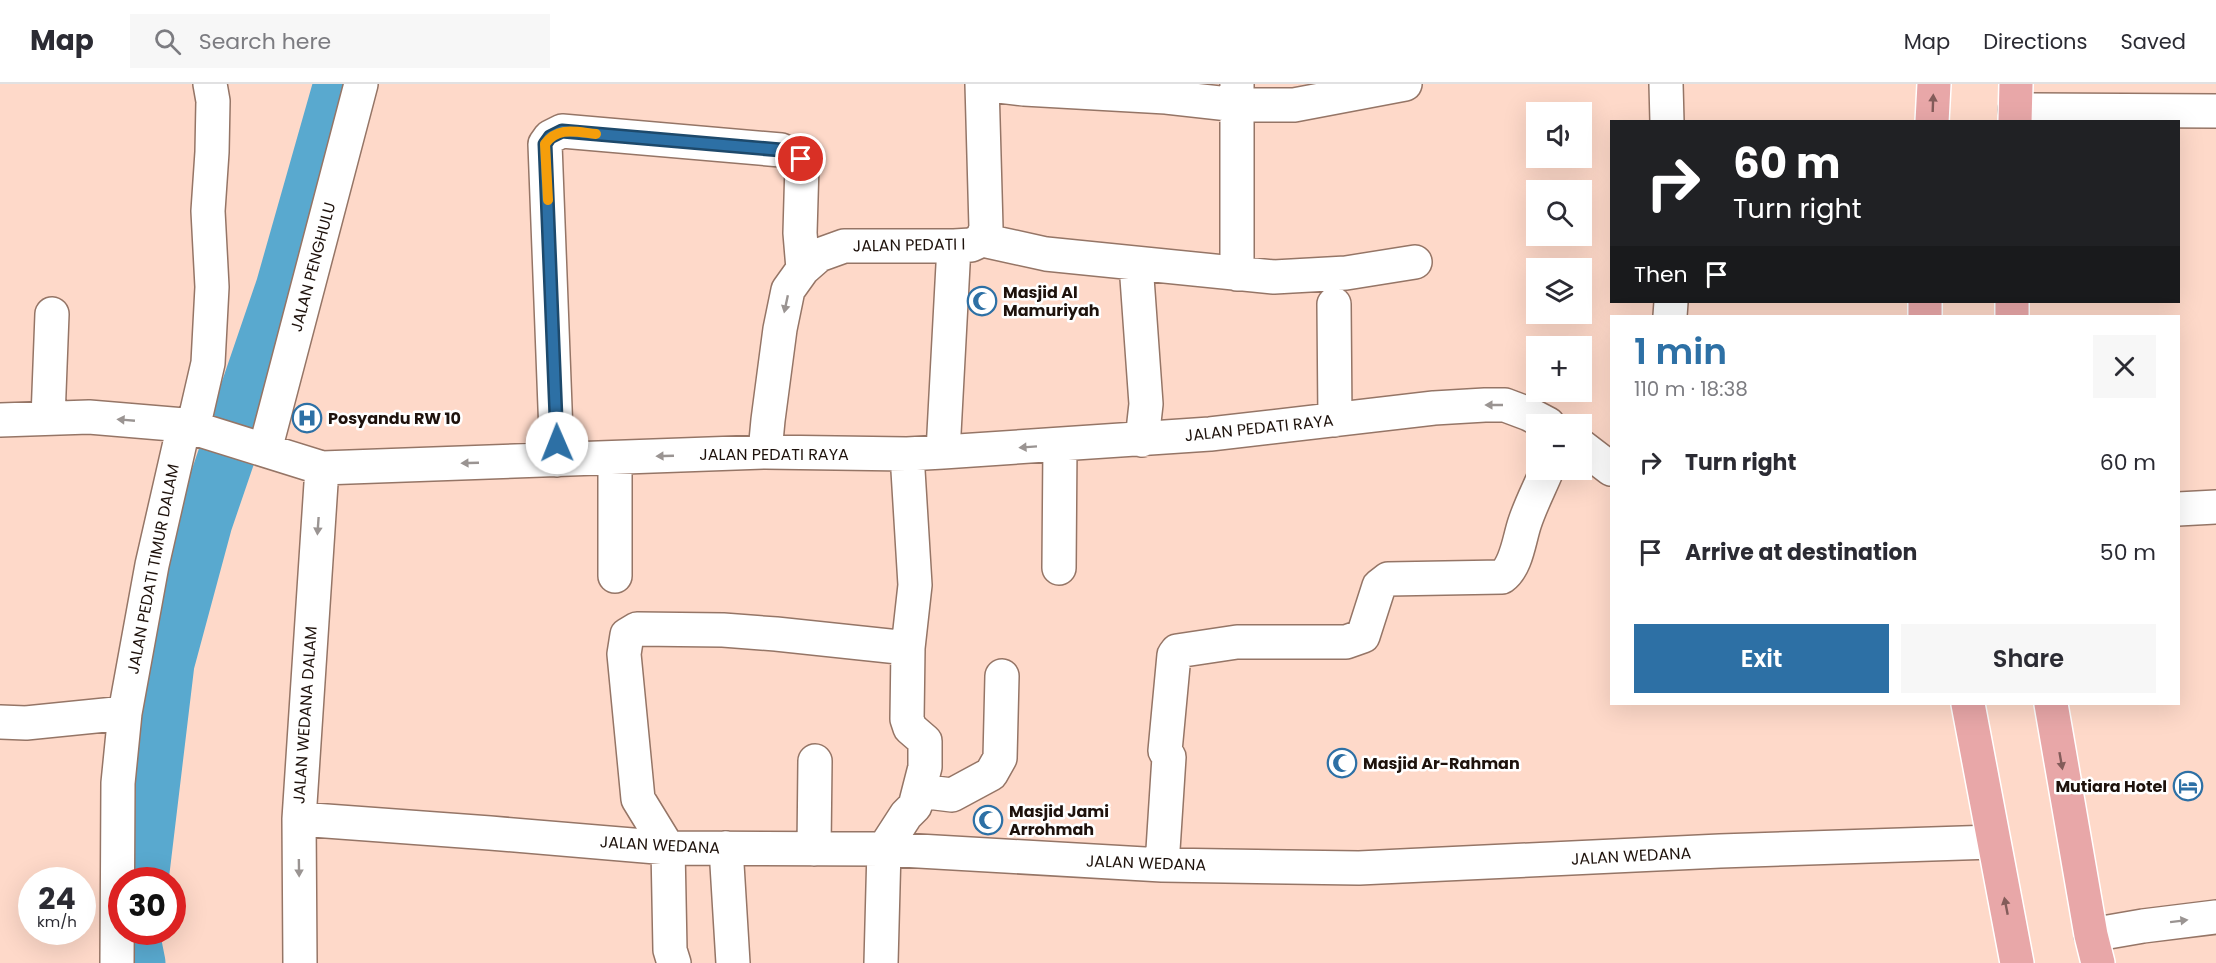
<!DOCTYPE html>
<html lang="en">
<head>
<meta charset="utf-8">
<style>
	body { margin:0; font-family:Poppins,sans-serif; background:#f7f7f7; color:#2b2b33; height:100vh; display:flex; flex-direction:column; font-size:22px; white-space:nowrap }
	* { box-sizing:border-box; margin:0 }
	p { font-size:20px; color:#7c7c81 }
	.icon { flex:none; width:33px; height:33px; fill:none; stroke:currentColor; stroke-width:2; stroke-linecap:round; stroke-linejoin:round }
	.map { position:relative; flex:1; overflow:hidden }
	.sheet { position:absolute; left:1610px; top:231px; width:570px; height:390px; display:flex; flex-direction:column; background:#fff; border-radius:0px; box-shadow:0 6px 24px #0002 }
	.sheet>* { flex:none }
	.top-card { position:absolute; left:1610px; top:36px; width:570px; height:183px; border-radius:0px; box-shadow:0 6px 24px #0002; background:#202124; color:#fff; overflow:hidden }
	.controls { position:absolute; left:1526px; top:18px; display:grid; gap:12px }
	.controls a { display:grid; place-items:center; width:66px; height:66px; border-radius:0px; background:#fff; box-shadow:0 6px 24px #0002; font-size:30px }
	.speed { position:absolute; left:18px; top:783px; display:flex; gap:12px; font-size:30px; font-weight:700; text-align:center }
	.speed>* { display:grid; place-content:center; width:78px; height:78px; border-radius:50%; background:#fff; box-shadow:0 6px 24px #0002; line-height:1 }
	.speed small { font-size:15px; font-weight:400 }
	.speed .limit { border:9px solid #d22; background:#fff; color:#111 }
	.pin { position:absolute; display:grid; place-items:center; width:51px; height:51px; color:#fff; margin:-26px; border:3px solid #fff; border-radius:50%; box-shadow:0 2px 6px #0007 }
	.me { position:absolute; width:66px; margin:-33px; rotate:359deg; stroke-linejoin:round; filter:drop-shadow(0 0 4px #0008) }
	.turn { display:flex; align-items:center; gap:21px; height:126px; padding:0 24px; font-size:27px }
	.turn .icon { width:78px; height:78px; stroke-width:2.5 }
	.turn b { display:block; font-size:42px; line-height:51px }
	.then { display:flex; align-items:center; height:57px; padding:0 24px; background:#0003; gap:12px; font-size:22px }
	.round { display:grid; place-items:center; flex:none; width:63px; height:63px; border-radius:0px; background:#f7f7f7 }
	.headline { display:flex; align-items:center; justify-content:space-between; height:102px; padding:0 24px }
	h1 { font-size:36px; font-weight:600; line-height:45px; color:#2d70a5 }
	.button { display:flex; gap:12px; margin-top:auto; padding:12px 24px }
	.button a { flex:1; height:69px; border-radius:0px; background:#2d70a5; color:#fff; font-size:24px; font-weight:600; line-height:69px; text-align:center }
	.button a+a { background:#f7f7f7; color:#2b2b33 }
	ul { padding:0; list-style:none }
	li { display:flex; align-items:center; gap:18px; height:90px; padding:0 24px }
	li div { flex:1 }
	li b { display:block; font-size:22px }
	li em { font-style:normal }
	header { display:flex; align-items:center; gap:36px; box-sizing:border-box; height:84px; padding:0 30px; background:#fff; border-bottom:2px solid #e1e1e2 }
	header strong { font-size:28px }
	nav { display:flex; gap:33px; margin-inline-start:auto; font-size:21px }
	.search { width:420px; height:54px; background:#f7f7f7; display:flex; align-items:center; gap:15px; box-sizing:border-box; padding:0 21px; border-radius:0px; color:#7c7c81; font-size:22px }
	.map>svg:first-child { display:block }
</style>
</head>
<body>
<header>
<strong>Map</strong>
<div class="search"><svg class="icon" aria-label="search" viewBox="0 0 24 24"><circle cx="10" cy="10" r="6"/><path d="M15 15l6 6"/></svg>Search here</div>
<nav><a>Map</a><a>Directions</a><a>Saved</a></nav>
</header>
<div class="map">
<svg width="2216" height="879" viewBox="0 0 2216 879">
	<rect width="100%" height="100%" fill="#fed9c9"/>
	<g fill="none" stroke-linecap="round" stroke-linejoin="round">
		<path stroke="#59a9cf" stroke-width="57" d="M 140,796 L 166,579 L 204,438 L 284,204 L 342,0
			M 134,848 L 133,859 L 137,879"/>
		<g stroke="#957566" stroke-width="36">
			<path id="minor" d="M 982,0 L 1024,5 L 1166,13 L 1238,21 L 1294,21 L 1405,0
				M 982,0 L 986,144 L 982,156
				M 1666,0 L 1667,38
				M 2015,26 L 2216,27
				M 982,156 L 1046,170 L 1274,193 L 1346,189 L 1415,178
				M 1136,180 L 1146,320 L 1142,356
				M 1237,190 L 1237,0
				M 1334,220 L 1335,336
				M 1670,232 L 1671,218
				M 48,334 L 52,230
				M 0,336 L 89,333 L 184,341 L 322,384 L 765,368 L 907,370 L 943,368 L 1210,350 L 1434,324 L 1485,321 L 1505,321 L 1529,330 L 1548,340
				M 193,344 L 208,279 L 212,203 L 208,127 L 212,68 L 213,17 L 210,0
				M 1581,362 L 1611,385
				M 265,366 L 361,0
				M 765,368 L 768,336 L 780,245 L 788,206 L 803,185 L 819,171 L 844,162 L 954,162 L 971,161 L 982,156
				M 943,368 L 954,162
				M 557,376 L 545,60 L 550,53 L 562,47 L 781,66 L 801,75 L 802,80 L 800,149 L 803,185
				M 2178,425 L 2216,423
				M 1059,484 L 1060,361
				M 615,492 L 615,374
				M 0,638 L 26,639 L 125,629
				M 919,707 L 952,711 L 991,690 L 1000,674 L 1002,592
				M 299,735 L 490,749 L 668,764 L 884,765 L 1162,781 L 1359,784 L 1720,767 L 1993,758
				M 726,764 L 733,879
				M 814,765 L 815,677
				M 1162,781 L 1169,673 L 1165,667 L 1174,571 L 1177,567 L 1237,558 L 1346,558 L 1363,552 L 1379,502 L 1388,495 L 1502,493 C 1517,482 1519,455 1525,438 C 1531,420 1540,403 1547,386
				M 2091,851 L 2143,842 L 2216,833
				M 117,879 L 118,699 L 125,629 L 152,481 L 184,341
				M 300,879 L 299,735 L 322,384
				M 674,879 L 670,866 L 668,764 L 638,715 L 624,570 L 627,551 L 637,545 L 723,546 L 776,550 L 908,564 L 915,501 L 907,370
				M 881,879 L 884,765 L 906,731 L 915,722 L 925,683 L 925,657 L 910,644 L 907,635 L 908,564"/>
		</g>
		<g stroke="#fff" stroke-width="36">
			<path id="major" d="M 1932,38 L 1934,0
				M 2015,38 L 2016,0
				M 2012,218 L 2012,232
				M 1925,232 L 1925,218
				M 1968,620 L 2017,879
				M 2051,620 L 2091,851 L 2098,879"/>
		</g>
		<use href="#minor" stroke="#fff" stroke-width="33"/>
		<use href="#major" stroke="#e8a7a8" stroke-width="33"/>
	</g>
	<defs><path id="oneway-solid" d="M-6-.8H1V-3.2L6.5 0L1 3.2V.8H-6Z" transform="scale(1.5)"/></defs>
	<g fill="#835c5a">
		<use href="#oneway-solid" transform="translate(1933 19) rotate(-88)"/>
		<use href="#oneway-solid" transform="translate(2061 677) rotate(80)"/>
		<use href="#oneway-solid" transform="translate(2006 822) rotate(-101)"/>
	</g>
	<g fill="#9a9492">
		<use href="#oneway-solid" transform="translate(786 220) rotate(102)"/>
		<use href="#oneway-solid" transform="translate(1494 321) rotate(-180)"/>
		<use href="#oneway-solid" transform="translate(126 336) rotate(-175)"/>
		<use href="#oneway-solid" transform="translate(1028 363) rotate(176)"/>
		<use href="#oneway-solid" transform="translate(665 372) rotate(178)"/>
		<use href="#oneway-solid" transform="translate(470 379) rotate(178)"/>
		<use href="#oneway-solid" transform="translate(318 442) rotate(94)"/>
		<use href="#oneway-solid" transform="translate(299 784) rotate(89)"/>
		<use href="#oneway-solid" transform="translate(2179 837) rotate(-7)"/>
	</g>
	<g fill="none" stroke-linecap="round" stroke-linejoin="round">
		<g stroke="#1d496b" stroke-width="15">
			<path id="route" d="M 557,359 L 545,60 L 550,53 L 562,47 L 781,66 L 801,75"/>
		</g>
		<use href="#route" stroke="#2d70a5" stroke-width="10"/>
		<path stroke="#f59e0b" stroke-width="10" d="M 548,116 L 545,60 C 558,42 576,48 596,50"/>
	</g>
	<defs>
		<g id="mosque-ring" transform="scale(1.5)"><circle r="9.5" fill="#fff" stroke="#2d70a5" stroke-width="1.5"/><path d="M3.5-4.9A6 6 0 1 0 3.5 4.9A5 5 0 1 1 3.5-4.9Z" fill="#2d70a5"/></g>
		<g id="hospital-ring" transform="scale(1.5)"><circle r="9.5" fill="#fff" stroke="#2d70a5" stroke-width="1.5"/><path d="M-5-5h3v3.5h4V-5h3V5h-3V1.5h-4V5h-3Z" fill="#2d70a5"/></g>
		<g id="hotel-ring" transform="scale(1.5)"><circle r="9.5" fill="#fff" stroke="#2d70a5" stroke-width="1.5"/><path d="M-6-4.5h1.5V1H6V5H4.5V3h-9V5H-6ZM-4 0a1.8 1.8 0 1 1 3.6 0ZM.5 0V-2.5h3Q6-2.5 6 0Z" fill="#2d70a5"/></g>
	</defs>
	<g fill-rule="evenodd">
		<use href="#mosque-ring" x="982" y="217"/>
		<use href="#hospital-ring" x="307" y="334"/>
		<use href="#mosque-ring" x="1342" y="679"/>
		<use href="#hotel-ring" x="2188" y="702"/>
		<use href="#mosque-ring" x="988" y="736"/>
	</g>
	<g text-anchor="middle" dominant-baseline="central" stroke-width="5" stroke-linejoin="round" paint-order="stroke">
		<g font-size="16" fill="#1e120c" stroke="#fff">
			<text transform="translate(909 161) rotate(-1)">JALAN PEDATI I</text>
			<text transform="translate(313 183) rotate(-75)">JALAN PENGHULU</text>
			<text transform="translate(1259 344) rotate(-6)">JALAN PEDATI RAYA</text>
			<text x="774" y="370">JALAN PEDATI RAYA</text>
			<text transform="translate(153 485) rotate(-79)">JALAN PEDATI TIMUR DALAM</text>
			<text transform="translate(305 631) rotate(-86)">JALAN WEDANA DALAM</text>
			<text transform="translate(660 761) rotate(3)">JALAN WEDANA</text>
			<text transform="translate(1631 772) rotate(-3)">JALAN WEDANA</text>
			<text transform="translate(1146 779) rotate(2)">JALAN WEDANA</text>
		</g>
		<g font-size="16" font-weight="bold" fill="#1e120c" stroke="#fff" text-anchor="start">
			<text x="1003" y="208">Masjid Al<tspan x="1003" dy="18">Mamuriyah</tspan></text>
			<text x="328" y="334">Posyandu RW 10</text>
			<text x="1363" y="679">Masjid Ar-Rahman</text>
			<text x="2167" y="702" text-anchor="end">Mutiara Hotel</text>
			<text x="1009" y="727">Masjid Jami<tspan x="1009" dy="18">Arrohmah</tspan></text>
		</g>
	</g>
</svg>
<div class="controls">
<a><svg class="icon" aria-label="sound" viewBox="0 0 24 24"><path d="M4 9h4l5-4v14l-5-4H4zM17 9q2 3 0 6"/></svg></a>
<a><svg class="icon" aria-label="search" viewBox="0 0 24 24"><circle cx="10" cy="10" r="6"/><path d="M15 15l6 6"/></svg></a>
<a><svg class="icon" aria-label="layers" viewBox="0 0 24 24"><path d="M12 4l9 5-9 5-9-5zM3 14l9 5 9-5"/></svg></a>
<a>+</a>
<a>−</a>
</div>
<div class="speed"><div>24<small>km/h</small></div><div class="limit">30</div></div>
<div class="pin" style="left:801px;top:75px;background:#d93025"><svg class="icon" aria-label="arrive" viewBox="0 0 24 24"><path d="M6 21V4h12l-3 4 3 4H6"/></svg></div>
<svg class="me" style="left:557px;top:359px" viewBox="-20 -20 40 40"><circle r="19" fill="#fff"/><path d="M0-13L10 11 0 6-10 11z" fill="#2d70a5"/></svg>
<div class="top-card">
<div class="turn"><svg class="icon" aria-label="right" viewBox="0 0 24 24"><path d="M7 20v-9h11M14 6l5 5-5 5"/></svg><div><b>60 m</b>Turn right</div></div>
<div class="then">Then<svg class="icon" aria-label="arrive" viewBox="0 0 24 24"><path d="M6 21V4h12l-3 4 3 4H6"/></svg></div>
</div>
<section class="sheet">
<div class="headline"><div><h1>1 min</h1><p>110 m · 18:38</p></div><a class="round"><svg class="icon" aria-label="close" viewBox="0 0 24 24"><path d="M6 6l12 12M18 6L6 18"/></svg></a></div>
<ul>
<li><svg class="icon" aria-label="right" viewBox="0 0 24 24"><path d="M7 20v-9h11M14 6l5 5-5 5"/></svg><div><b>Turn right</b></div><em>60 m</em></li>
<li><svg class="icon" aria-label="arrive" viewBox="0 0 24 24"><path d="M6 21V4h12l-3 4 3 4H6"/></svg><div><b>Arrive at destination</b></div><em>50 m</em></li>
</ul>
<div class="button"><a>Exit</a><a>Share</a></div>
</section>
</div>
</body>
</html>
